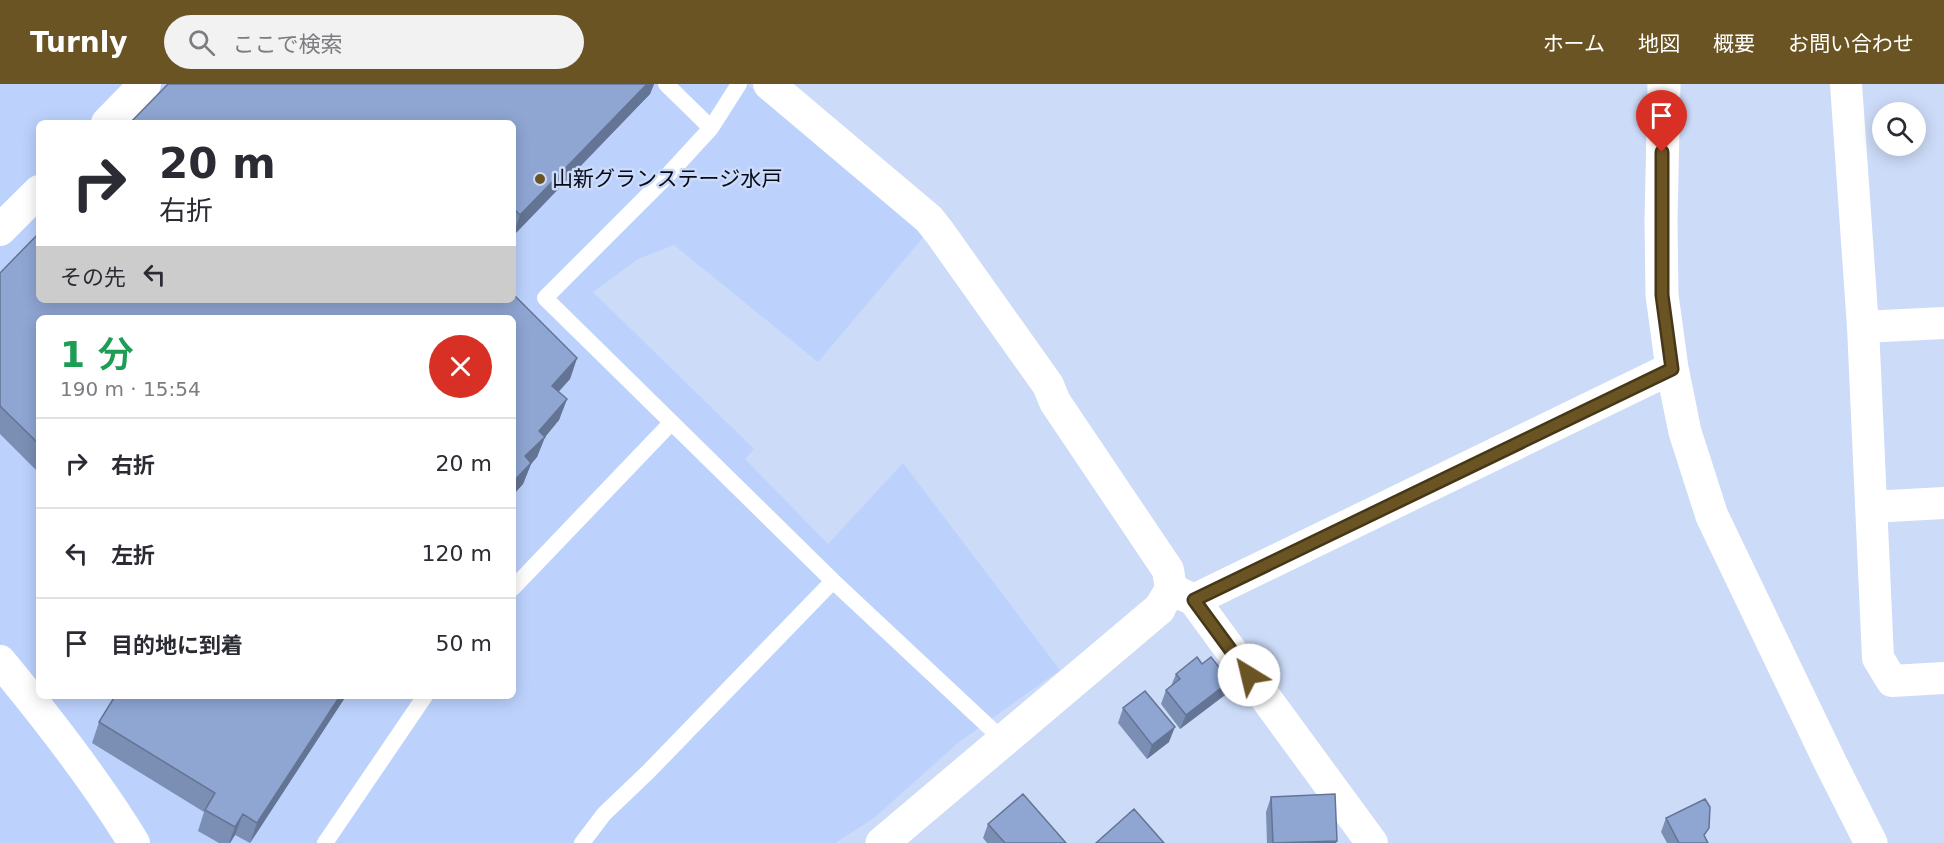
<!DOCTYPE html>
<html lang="ja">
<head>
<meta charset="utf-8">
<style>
	body { margin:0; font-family:"DejaVu Sans","Noto Sans JP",sans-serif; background:#f2f2f3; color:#2b2b33; height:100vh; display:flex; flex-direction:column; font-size:22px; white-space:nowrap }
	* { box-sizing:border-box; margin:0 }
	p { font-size:20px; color:#7c7c81 }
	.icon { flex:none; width:33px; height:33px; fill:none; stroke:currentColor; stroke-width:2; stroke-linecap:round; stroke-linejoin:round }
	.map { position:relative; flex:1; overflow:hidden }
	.drawer { position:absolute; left:36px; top:231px; width:480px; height:384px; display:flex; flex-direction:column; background:#fff; border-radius:9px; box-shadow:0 3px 15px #0003 }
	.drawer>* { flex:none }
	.top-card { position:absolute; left:36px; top:36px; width:480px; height:183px; border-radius:9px; box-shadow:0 3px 15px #0003; background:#fff; color:#2b2b33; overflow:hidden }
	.tools { position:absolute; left:1872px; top:18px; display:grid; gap:12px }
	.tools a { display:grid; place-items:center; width:54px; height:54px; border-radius:50%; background:#fff; box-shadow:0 3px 15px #0003; font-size:30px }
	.pin { position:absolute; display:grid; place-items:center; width:51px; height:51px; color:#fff; margin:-62px -26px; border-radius:50% 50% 50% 0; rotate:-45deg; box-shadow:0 0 6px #0007 }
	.pin .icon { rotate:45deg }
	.me { position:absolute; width:66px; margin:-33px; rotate:324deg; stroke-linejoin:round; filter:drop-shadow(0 0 4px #0008) }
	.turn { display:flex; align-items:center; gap:21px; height:126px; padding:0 24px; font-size:27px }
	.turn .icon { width:78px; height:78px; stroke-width:2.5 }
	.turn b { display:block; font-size:42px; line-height:51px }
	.then { display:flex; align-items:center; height:57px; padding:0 24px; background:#0003; gap:12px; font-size:22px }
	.round { display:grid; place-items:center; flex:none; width:63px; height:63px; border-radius:32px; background:#f2f2f3 }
	.head { display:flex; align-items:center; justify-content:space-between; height:102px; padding:0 24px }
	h1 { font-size:36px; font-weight:600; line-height:45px; color:#1e9e55 }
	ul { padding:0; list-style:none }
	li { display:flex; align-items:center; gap:18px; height:90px; padding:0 24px; border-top:2px solid #e1e1e2 }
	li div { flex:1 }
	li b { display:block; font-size:22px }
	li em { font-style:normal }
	header { display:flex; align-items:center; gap:36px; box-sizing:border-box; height:84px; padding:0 30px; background:#6b5424; color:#fff }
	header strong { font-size:28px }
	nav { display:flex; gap:33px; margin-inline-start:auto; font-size:21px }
	.search { width:420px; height:54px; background:#f2f2f3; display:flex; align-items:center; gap:15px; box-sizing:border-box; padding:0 21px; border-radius:33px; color:#7c7c81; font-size:22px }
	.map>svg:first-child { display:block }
</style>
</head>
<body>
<header>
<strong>Turnly</strong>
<div class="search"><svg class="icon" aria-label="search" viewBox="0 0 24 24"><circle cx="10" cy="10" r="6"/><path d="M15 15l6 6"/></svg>ここで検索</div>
<nav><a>ホーム</a><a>地図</a><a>概要</a><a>お問い合わせ</a></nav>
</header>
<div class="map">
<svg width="1944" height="759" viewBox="0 0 1944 759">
	<rect width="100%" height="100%" fill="#ccdbf8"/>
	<path fill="#bcd2fd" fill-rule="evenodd" d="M 0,0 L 747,0 L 926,150 L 818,278 L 674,161 L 638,175 L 593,208 L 754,365 L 745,375 L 828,460 L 903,379 L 1060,586 L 959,658 L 874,734 L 835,759 L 0,759 ZM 39,39 L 513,39 L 513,216 L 39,216 ZM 39,234 L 513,234 L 513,612 L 39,612 Z"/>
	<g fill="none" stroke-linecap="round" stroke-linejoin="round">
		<path stroke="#fff" stroke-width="16" d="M 666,0 L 711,44
			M 739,0 L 711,44 L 667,92 L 545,214 L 833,497 L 1003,656
			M 513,504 L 671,339
			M 325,759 L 425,612
			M 582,759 L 604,730 L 648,688 L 833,497"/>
		<path stroke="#fff" stroke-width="32" d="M 769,0 L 929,135 L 940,149 L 1048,301 L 1055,318 L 1168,486 L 1171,505 L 1159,525
			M 1846,0 L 1863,243 L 1878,574 L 1892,597 L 1944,594
			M 107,39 L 145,0
			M 0,146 L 39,107
			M 1863,243 L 1944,239
			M 1871,423 L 1944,419
			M 1177,508 L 1194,516 L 1372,759
			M 1194,516 L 1672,284
			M 0,577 C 48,635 95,695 134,759"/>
		<path stroke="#fff" stroke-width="33" d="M 1664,0 L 1661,137 L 1662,211 L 1672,284 L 1685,348 L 1712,432 L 1830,678 L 1871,759
			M 882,759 L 1159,525"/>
	</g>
	<path fill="#7b8fb5" d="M 168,0 L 654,0 L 650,10 L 513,152 L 513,39 Z
		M 39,149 L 39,216 L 513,216 L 513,210 L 577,274 L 570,295 L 558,308 L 567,315 L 559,336 L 545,353 L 537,373 L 531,380 L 523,400 L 513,411 L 513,234 L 39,234 L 39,389 L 0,350 L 0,189 Z
		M 1202,580 L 1230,597 L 1225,611 L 1180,645 L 1161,620 L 1166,606 L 1171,602 L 1176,590 Z
		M 111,612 L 346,612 L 250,759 L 235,751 L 230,759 L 219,759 L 198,747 L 204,728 L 92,659 L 99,638 L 114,614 Z
		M 1123,624 L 1169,658 L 1147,675 L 1118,639 Z
		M 1271,713 L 1336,759 L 1267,759 L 1266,728 Z
		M 1666,734 L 1705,753 L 1708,759 L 1667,759 L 1661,748 Z
		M 988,740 L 1066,759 L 987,759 L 983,754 Z"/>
	<path fill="#647494" d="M 647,0 L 654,0 L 650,10 L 513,152 L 520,131 Z
		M 577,274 L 570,295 L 545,323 L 552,302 Z
		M 567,315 L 559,336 L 545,353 L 537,373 L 531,380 L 523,400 L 513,411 L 513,398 L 525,372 L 539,347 Z
		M 1230,597 L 1225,611 L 1180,645 L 1186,631 Z
		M 340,612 L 346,612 L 250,759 L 257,739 Z
		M 1175,643 L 1169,658 L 1147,675 L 1152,661 Z
		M 243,730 L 235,751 L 230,759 L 229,759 L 235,743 Z
		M 1337,757 L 1336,759 L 1296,759 Z"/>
	<path fill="#8fa6d3" stroke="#647494" stroke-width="1.5" d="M 168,0 L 647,0 L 520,131 L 513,124 L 513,39 L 130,39 Z
		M 39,149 L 39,216 L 513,216 L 513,210 L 577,274 L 552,302 L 567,315 L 539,347 L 545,353 L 525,372 L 531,379 L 513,398 L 513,234 L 39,234 L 39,360 L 0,322 L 0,189 Z
		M 1197,573 L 1202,580 L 1211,573 L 1230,597 L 1186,631 L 1166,606 L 1180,595 L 1176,590 Z
		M 1145,607 L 1175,643 L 1152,661 L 1123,624 Z
		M 115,612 L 340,612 L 257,739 L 243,730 L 235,743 L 205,726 L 215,709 L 99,638 Z
		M 1023,710 L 1066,759 L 1005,759 L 988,740 Z
		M 1335,710 L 1337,757 L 1273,759 L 1271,713 Z
		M 1705,715 L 1710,723 L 1709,744 L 1704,751 L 1708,759 L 1679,759 L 1666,734 Z
		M 1134,725 L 1164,759 L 1096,759 Z"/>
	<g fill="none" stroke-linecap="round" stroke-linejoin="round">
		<g stroke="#463717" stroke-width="15">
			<path id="route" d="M 1249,591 L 1194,516 L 1672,285 L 1662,211 L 1662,68"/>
		</g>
		<use href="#route" stroke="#6b5424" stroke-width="10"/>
	</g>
	<circle fill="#6b5424" stroke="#ccdbf8" stroke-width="2" cx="540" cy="95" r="6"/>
	<g text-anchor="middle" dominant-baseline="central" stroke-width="5" stroke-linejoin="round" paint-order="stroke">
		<g font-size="21" fill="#040a1a" stroke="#ccdbf8" text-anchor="start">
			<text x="552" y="95">山新グランステージ水戸</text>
		</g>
	</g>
</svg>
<div class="tools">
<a><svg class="icon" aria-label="search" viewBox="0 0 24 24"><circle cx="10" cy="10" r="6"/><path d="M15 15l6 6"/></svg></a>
</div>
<div class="pin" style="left:1662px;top:68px;background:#d93025"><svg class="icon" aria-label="arrive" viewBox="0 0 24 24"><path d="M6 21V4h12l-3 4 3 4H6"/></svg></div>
<svg class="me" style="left:1249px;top:591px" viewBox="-20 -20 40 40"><circle r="19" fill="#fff"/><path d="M0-13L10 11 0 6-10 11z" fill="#6b5424"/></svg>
<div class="top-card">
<div class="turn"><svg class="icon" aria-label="right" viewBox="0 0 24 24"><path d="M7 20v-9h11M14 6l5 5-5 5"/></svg><div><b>20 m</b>右折</div></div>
<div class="then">その先<svg class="icon" aria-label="left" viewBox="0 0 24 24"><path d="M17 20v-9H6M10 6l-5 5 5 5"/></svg></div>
</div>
<section class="drawer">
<div class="head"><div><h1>1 分</h1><p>190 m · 15:54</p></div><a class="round" style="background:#d93025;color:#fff"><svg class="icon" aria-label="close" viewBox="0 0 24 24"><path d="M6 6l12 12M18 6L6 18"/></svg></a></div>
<ul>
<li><svg class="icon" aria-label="right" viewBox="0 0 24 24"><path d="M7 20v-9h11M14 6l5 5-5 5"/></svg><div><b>右折</b></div><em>20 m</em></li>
<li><svg class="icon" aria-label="left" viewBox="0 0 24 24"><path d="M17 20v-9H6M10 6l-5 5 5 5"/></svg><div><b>左折</b></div><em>120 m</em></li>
<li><svg class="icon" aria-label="arrive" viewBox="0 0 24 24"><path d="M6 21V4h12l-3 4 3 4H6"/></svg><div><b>目的地に到着</b></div><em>50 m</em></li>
</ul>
</section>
</div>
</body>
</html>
